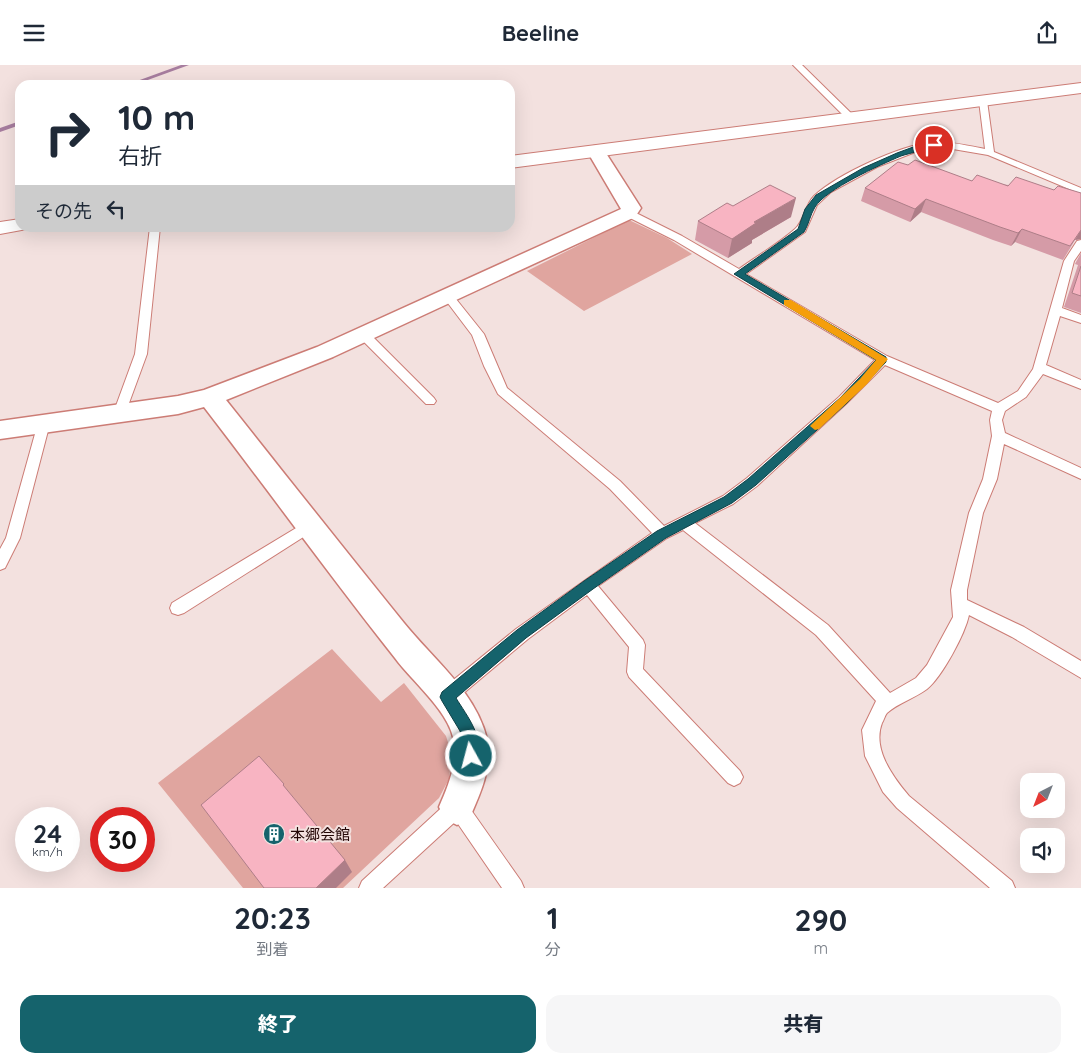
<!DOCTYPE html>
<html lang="ja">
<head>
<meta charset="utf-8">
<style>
	body { margin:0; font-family:Quicksand,"Noto Sans JP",sans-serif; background:#f6f6f7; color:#1f2937; height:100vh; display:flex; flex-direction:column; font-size:19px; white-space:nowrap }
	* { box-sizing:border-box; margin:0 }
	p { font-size:16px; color:#747a83 }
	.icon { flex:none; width:28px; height:28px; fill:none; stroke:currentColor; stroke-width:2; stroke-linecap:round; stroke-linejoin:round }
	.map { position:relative; height:823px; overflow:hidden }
	.drawer { display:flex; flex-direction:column; background:#fff; flex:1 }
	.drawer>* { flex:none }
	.top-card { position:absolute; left:15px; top:15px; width:500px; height:152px; border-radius:15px; box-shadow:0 5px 20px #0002; background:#fff; color:#1f2937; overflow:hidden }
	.needle { width:32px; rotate:222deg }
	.tools { position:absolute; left:1020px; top:708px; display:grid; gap:10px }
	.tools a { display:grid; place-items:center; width:45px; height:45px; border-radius:10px; background:#fff; box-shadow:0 5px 20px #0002; font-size:25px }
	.speed { position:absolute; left:15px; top:742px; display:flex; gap:10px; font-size:25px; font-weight:700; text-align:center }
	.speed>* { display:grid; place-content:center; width:65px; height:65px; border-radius:50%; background:#fff; box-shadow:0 5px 20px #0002; line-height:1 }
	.speed small { font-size:12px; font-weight:400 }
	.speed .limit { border:8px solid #d22; background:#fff; color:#111 }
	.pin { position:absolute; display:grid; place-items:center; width:42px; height:42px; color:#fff; margin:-21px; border:2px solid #fff; border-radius:50%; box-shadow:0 1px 5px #0007 }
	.me { position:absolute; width:55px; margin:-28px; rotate:353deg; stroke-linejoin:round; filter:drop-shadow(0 0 4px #0008) }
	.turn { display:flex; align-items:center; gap:18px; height:105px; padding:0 20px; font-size:22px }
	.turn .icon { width:65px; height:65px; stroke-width:2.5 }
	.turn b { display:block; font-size:35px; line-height:42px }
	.then { display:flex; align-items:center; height:48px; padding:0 20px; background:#0003; gap:10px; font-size:19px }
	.eta { display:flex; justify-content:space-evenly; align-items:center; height:85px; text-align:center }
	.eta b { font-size:30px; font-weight:800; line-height:35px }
	.action { display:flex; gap:10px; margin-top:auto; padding:10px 20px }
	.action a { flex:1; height:58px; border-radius:15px; background:#15636c; color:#fff; font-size:20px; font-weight:800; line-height:58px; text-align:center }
	.action a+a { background:#f6f6f7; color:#1f2937 }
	header { display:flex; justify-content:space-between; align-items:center; height:65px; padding:0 20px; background:#fff; font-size:22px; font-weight:800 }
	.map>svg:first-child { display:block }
</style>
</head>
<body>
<header><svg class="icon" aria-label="menu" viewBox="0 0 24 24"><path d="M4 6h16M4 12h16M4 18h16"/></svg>Beeline<svg class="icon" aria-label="share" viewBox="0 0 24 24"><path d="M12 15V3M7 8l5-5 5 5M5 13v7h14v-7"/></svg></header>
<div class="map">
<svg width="1081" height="823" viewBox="0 0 1081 823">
	<rect width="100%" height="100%" fill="#f3e1df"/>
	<path fill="#e0a59f" d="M 629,155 L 667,173 L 692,189 L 584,246 L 527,206 Z
		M 332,584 L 381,637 L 404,618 L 446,671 L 452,690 L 449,714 L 439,733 L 343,823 L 243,823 L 158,718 Z"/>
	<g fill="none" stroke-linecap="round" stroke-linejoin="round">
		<path fill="#a77d9f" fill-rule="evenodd" d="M 181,0 L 189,0 L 134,20 L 126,20 Z
			M 20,56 L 20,60 L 0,67 L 0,63 Z"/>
		<g stroke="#cc7c75" stroke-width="2">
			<path id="service" d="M 793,0 L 802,0 L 854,51 L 854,55 L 848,55 Z
				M 983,33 L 987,36 L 994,87 L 1081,123 L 1081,129 L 988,90 L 947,83 L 923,84 L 877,102 L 831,127 L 817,140 L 805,167 L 746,209 L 887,291 L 998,338 L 1018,326 L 1033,304 L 1064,196 L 1077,176 L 1081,175 L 1081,186 L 1074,196 L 1062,243 L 1081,250 L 1081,258 L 1060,251 L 1046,300 L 1081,315 L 1081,324 L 1043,309 L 1026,332 L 1005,346 L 1002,355 L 1005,368 L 1081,403 L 1081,414 L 1004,379 L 997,414 L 983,448 L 967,525 L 967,535 L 1024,562 L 1081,596 L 1081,613 L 1012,572 L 969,550 C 965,569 942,612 927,624 C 915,633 898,638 887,648 C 885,650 884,655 882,658 C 872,684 893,712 909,731 L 1012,816 L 1015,823 L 990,823 L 897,743 L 883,727 L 865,691 L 862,665 L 876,636 L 816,570 L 683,465 L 667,473 L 598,521 L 643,575 L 645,580 L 643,604 L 740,706 L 743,712 L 740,718 L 734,721 L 728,718 L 629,612 L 627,607 L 629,582 L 587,530 L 528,574 L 453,637 L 447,639 L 441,637 L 439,631 L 441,625 L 516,564 L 652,468 L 610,424 L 498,329 L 484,301 L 472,270 L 444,233 L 442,231 L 444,229 L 452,229 L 484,269 L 507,323 L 620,416 L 664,461 L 723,431 L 747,413 L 839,332 L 875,295 L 674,175 L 624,150 L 624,146 L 632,146 L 682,171 L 739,204 C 757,191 778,179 795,164 C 804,156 805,140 814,131 C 838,109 899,81 932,77 C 949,76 968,81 985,84 L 979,36 ZM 885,300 L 992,346 L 990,355 L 992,371 L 983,414 L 969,448 L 951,525 L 953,552 L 927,600 L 916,613 L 890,628 L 828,560 L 695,458 L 733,439 L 757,421 L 847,338 Z
				M 150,162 L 160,162 L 147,289 L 125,349 L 124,352 L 114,352 L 113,349 L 135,289 Z
				M 364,266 L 368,267 L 434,333 L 436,336 L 434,339 L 426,339 L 360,273 L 358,270 L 360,267 Z
				M 44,353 L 49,355 L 50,358 L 20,473 L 5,503 L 0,505 L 0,484 L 6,473 L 38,358 L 39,355 Z
				M 311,454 L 316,456 L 318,460 L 316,464 L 184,548 L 178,550 L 172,548 L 170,543 L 172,538 Z
				M 457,733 L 464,735 L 521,816 L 524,823 L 502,823 L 456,756 L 383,823 L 359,823 L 362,816 L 450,735 Z"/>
		</g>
		<g stroke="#cc7c75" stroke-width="3">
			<path id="minor" d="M 596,81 L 602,82 L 641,143 L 635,152 L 333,292 L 226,335 C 285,409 344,484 404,558 C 432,593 476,627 487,674 C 493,701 480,730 469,754 L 457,760 L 445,754 L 439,742 C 448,721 459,696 453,672 C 447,645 412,616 395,593 C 330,511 268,425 204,342 L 178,349 L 0,374 L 0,356 L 178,331 L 204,325 L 317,282 L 621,144 L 587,86 L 590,82 Z"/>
		</g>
		<g stroke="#cc7c75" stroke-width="2">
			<path id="tertiary" d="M 1081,18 L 1081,28 L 510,103 L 510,91 Z
				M 20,154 L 20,162 L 28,162 L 27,164 L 0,169 L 0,157 Z"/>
		</g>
		<use href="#service" fill="#fff" fill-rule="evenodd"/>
		<use href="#minor" fill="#fff" fill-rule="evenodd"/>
		<use href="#tertiary" fill="#fff" fill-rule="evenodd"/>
	</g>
	<path fill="#d59ba7" d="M 908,100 L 972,116 L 1081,128 L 1081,174 L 1075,175 L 1063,195 L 1015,177 L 1011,181 L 993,175 L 921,147 L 910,157 L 861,136 L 865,123 Z
		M 733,141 L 791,152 L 752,175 L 752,178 L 728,193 L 695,175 L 698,156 Z
		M 1081,188 L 1081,248 L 1064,242 L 1078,200 L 1075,199 L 1076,197 Z"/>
	<path fill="#ae7e88" d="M 796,133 L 791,152 L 752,175 L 752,178 L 728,193 L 732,174 L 754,157 Z
		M 926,134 L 921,147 L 910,157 L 915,144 Z
		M 1022,164 L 1015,177 L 1011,181 L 1018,168 Z
		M 1081,165 L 1081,174 L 1075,175 L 1063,195 Z
		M 345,795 L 352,807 L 336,823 L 316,823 Z"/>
	<path fill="#f8b4c2" stroke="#ae7e88" d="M 915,95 L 972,116 L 977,110 L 1008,121 L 1016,112 L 1054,125 L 1058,121 L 1081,128 L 1081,165 L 1070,181 L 1022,164 L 1018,168 L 1000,162 L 926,134 L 915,144 L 865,123 L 898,97 L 908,100 Z
		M 770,120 L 796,133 L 754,157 L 756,158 L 732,174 L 698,156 L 727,138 L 733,141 Z
		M 1081,201 L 1081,231 L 1072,228 Z
		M 259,691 L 284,719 L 283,720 L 345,795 L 316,823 L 264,823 L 201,740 Z"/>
	<path fill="#15636c" stroke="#0e4046" d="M 924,78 L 934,78 L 938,80 C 933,83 910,88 901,91 C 880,100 826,124 815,142 C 810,150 809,159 804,167 L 745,209 L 886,292 L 886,297 L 847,338 L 756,420 L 732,438 L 666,473 L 593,524 L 526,573 L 456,633 C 467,651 486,674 476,696 L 471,698 L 466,696 L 460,666 L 442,636 L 440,632 L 442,627 L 517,565 L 584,516 L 657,466 L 724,432 L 748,414 L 840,333 L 876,295 L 734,209 L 798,164 L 805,144 L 816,130 L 863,103 L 897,88 Z"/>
	<path fill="#f59e0b" d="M 784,235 L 791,235 L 888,294 L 867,319 L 819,364 L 815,365 L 810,361 L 812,359 L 860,314 L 876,295 L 784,240 Z"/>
	<defs>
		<g id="building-disc" transform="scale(1.125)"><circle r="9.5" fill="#15636c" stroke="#f3e1df"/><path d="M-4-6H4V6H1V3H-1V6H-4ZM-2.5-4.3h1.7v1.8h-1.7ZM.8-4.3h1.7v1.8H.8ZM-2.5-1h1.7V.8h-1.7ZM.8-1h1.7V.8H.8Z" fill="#fff"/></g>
	</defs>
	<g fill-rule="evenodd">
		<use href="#building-disc" x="274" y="769"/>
	</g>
	<g text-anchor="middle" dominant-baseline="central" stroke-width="4" stroke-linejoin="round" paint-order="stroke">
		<g font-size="15" fill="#240706" stroke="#f3e1df" text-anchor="start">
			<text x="290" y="769">本郷会館</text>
		</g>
	</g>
</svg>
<div class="tools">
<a><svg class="needle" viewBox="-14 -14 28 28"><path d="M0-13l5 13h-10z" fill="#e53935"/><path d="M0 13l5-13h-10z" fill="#747a83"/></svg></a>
<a><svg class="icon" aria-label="sound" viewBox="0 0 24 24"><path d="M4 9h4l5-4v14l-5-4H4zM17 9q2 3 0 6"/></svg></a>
</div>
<div class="speed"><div>24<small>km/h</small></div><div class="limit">30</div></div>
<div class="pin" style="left:934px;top:80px;background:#d93025"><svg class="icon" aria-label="arrive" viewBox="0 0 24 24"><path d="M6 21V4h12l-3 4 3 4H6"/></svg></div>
<svg class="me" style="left:471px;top:691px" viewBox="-20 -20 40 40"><circle r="17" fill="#15636c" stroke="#fff" stroke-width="3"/><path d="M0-11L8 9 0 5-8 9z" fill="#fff"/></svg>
<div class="top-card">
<div class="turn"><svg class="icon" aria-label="right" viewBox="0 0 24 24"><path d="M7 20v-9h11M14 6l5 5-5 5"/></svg><div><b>10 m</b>右折</div></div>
<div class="then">その先<svg class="icon" aria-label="left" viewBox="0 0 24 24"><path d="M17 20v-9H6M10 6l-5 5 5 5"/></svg></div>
</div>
</div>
<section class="drawer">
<div class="eta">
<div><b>20:23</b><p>到着</p></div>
<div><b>1</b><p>分</p></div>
<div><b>290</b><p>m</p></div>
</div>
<div class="action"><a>終了</a><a>共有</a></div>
</section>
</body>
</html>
